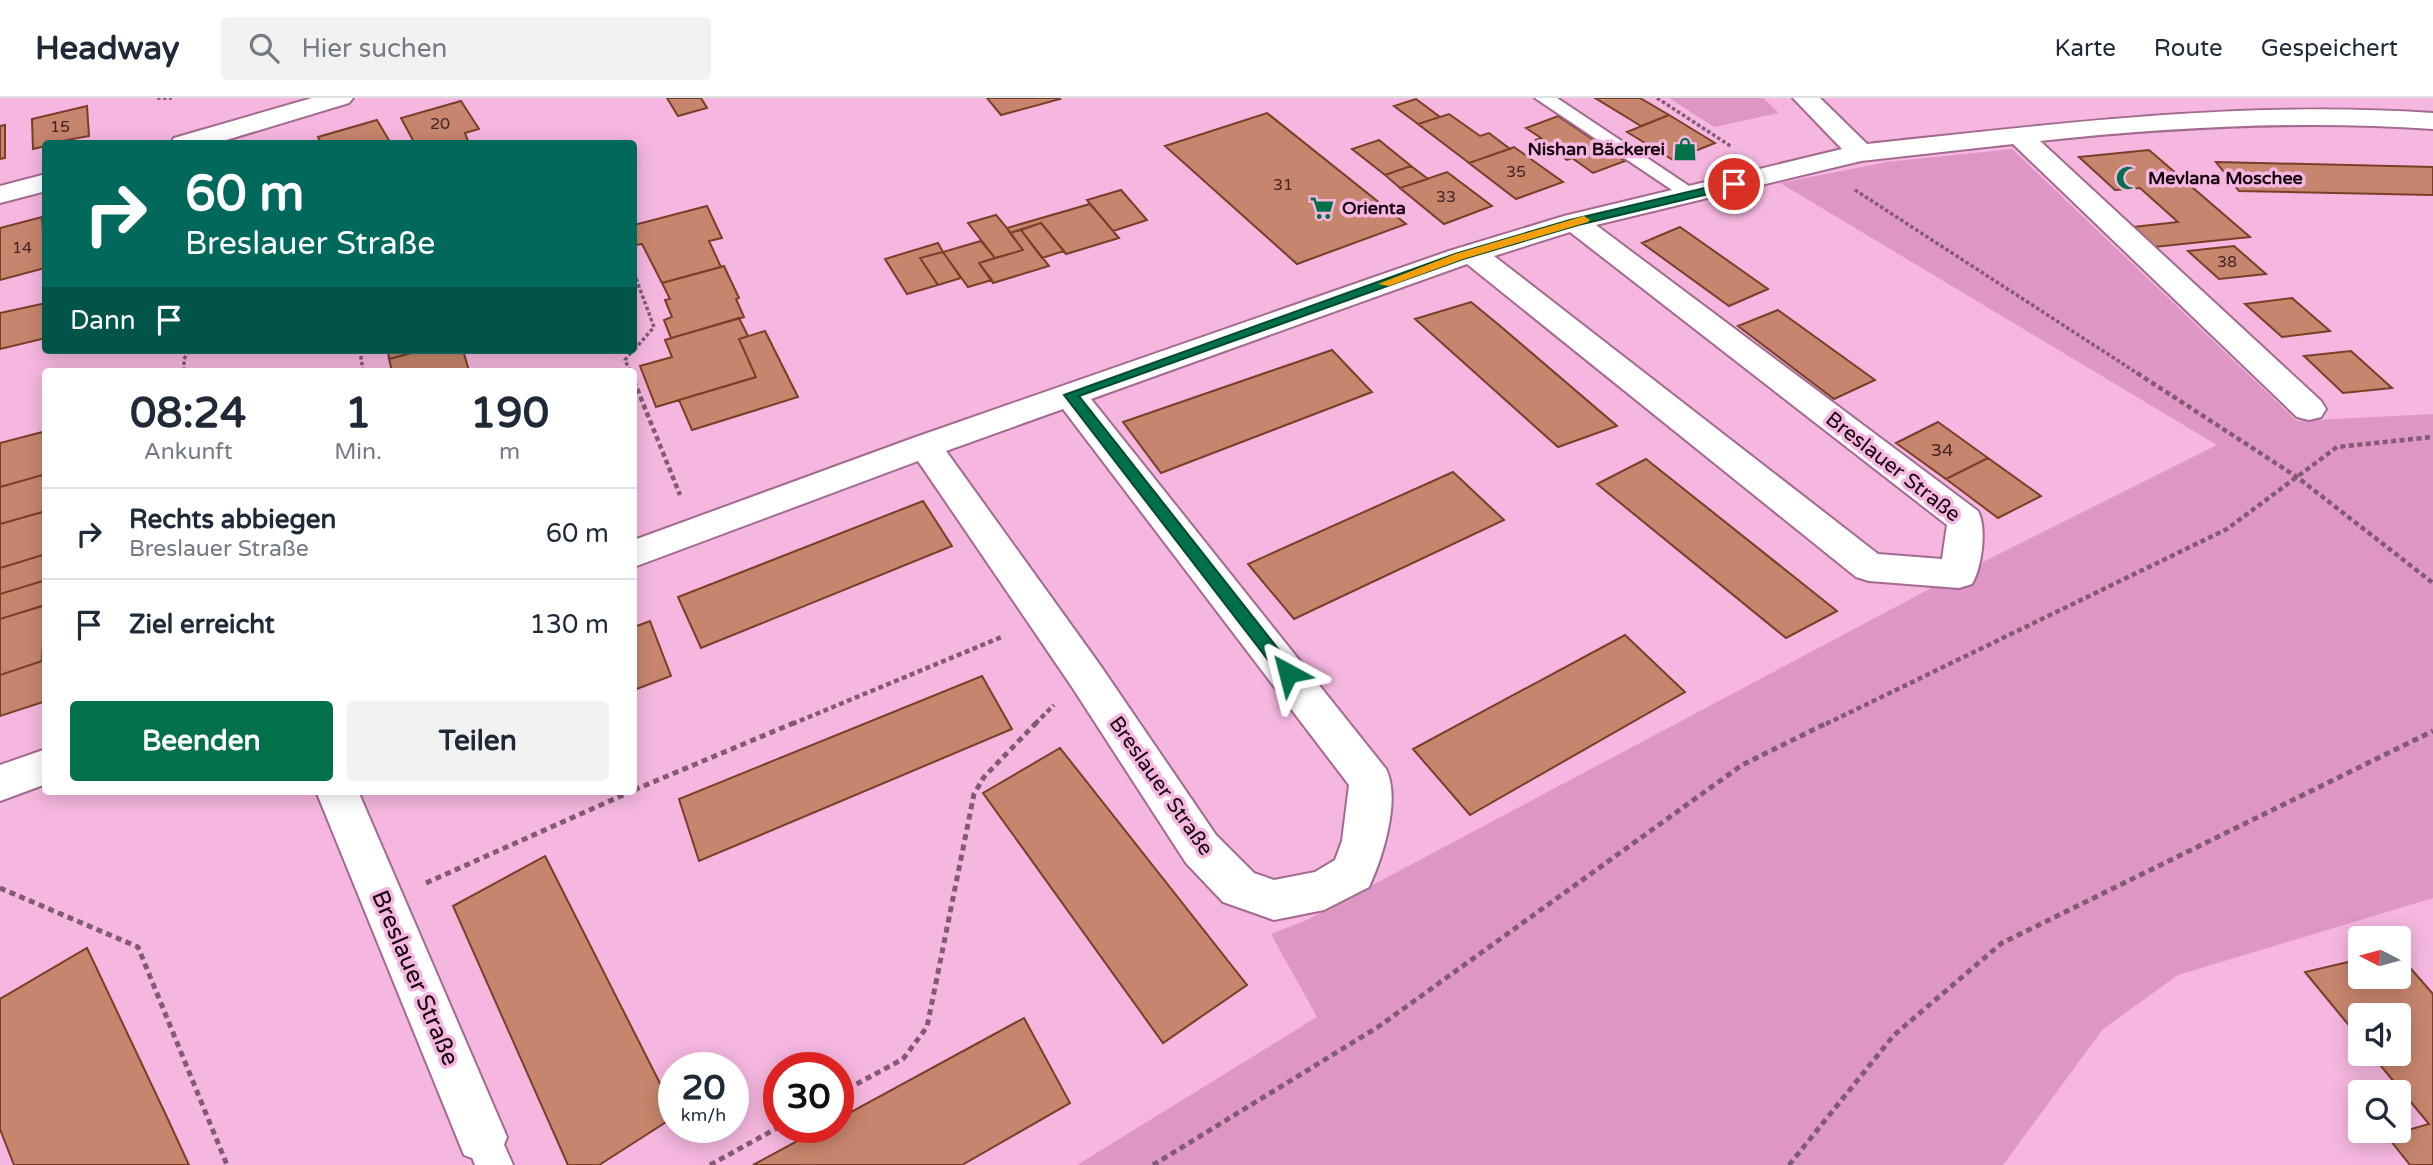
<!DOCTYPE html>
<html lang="de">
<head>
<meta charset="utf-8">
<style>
	body { margin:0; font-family:"Varela Round",sans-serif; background:#f2f2f3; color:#1f2937; height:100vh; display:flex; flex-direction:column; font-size:26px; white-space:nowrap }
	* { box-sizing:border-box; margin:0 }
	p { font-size:23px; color:#747a83 }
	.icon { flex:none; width:38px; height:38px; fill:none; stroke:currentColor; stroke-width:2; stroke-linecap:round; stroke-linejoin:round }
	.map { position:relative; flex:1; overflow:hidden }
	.details { position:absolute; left:42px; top:270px; width:595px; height:427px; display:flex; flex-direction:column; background:#fff; border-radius:7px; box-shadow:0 4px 18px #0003 }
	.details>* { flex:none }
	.top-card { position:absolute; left:42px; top:42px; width:595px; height:214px; border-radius:7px; box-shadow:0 4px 18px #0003; background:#00695c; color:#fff; overflow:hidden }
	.needle { width:46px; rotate:276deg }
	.controls { position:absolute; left:2348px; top:828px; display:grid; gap:14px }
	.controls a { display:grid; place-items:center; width:63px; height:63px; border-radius:7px; background:#fff; box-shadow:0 4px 18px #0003; font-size:35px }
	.speed { position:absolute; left:658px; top:954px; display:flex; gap:14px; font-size:35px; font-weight:700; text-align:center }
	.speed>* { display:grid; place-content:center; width:91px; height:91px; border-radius:50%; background:#fff; box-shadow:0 4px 18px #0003; line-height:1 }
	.speed small { font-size:18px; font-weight:400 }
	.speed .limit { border:10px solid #d22; background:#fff; color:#111 }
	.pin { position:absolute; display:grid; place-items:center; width:60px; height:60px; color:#fff; margin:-30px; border:4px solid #fff; border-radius:50%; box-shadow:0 2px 7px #0007 }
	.me { position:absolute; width:77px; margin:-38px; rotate:322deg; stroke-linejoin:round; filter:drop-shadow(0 0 5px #0008) }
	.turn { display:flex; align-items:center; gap:24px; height:147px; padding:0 28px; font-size:32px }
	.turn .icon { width:91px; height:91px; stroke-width:2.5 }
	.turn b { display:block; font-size:49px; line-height:60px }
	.then { display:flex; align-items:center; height:66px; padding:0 28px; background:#0003; gap:14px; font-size:26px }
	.eta { display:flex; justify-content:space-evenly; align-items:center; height:119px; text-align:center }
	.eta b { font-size:42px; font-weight:700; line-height:49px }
	.primary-button { display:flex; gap:14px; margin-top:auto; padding:14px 28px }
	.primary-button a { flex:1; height:80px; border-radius:7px; background:#027049; color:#fff; font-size:28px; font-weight:700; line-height:80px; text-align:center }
	.primary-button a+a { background:#f2f2f3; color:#1f2937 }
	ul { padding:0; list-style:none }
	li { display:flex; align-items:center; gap:21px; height:91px; padding:0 28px; border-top:2px solid #e0e1e3 }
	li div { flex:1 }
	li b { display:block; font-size:26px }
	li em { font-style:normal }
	header { display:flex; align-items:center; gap:42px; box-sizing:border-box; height:98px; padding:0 35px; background:#fff; border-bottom:2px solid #e0e1e3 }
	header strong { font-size:33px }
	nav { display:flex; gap:38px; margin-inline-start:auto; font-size:24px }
	.search { width:490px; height:63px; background:#f2f2f3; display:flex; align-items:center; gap:18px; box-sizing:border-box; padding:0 24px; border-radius:7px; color:#747a83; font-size:26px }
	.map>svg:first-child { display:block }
</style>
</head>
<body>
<header>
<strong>Headway</strong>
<div class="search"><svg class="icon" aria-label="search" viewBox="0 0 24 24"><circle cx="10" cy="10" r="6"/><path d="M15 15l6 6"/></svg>Hier suchen</div>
<nav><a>Karte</a><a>Route</a><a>Gespeichert</a></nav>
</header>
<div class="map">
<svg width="2433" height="1067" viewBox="0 0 2433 1067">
	<rect width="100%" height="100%" fill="#f5b6df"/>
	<path fill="#de96c5" d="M 1669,0 L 1763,0 L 1779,15 L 1714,29 Z
		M 2012,51 L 2297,323 L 2433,316 L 2433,800 L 2178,877 L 2103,931 L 2003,1067 L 1077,1067 L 1317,919 L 1271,836 L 1307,822 L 1935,488 L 2217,347 L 1780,85 L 1887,64 Z"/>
	<path fill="#c7856d" stroke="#793e28" stroke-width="2" d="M 667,0 L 701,0 L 707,10 L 678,18 Z
		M 987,0 L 1059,0 L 1060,1 L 1001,17 Z
		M 1595,0 L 1640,0 L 1669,17 L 1641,28 Z
		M 1416,1 L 1440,19 L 1418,26 L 1394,8 Z
		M 461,3 L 479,31 L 465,35 L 469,46 L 415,46 L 401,20 Z
		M 87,8 L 89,38 L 46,46 L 46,48 L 33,51 L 32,21 Z
		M 1267,15 L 1406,126 L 1297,166 L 1165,48 Z
		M 1449,16 L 1480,38 L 1489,35 L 1510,51 L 1469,65 L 1418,26 Z
		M 1669,17 L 1715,45 L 1673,62 L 1627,34 Z
		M 1558,18 L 1625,63 L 1593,75 L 1572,60 L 1567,62 L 1536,42 L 1541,40 L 1526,30 Z
		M 377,22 L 390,44 L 321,46 L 318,39 Z
		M 5,27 L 5,60 L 0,61 L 0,28 Z
		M 1379,42 L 1411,68 L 1385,77 L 1352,51 Z
		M 1514,49 L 1563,84 L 1516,101 L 1469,65 Z
		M 2149,52 L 2250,139 L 2154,149 L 2133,129 L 2178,124 L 2140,90 L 2115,92 L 2079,59 Z
		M 2216,64 L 2433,69 L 2433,97 L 2239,93 Z
		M 1411,68 L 1428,81 L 1400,90 L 1385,77 Z
		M 1447,74 L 1492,108 L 1444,126 L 1400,90 Z
		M 1121,92 L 1147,122 L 1113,133 L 1087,102 Z
		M 1090,106 L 1119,140 L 1066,156 L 1041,125 L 1010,135 L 1007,130 Z
		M 707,108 L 722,140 L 709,143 L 721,169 L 662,185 L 642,146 L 635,147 L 634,127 Z
		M 996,117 L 1007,130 L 1023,152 L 995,160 L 968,125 Z
		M 42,119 L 45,170 L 0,182 L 0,130 Z
		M 1041,125 L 1064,153 L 1042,160 L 1021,132 Z
		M 1680,129 L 1768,191 L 1729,208 L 1642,145 Z
		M 1021,132 L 1049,168 L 993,185 L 979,165 L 1023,152 L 1010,135 Z
		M 981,143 L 995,160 L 979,165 L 992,182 L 968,189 L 943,154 Z
		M 938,145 L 943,154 L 920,160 L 938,187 L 907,196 L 885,161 Z
		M 2234,148 L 2266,176 L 2219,181 L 2188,153 Z
		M 943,154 L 961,180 L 938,187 L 920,160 Z
		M 724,168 L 739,200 L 736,201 L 744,219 L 671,240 L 664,222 L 672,219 L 665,202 L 670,201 L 662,185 Z
		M 2292,200 L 2330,233 L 2282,239 L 2245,206 Z
		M 1471,204 L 1499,227 L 1617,328 L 1558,349 L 1415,221 Z
		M 46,205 L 46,240 L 0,251 L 0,215 Z
		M 1778,212 L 1875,282 L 1834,301 L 1738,228 Z
		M 739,220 L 748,238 L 739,241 L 756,279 L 656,309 L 640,268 L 672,259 L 665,242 Z
		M 765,233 L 798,299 L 692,332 L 679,302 L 756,279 L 739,241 Z
		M 388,252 L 423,252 L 389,261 Z
		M 423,252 L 463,252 L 469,273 L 392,273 L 389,261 Z
		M 1332,252 L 1372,294 L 1161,375 L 1123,324 Z
		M 2351,253 L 2392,290 L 2343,295 L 2304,258 Z
		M 1938,324 L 1988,360 L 1946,381 L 1896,345 Z
		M 46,333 L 46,376 L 0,389 L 0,345 Z
		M 1988,360 L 2041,398 L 1998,420 L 1946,381 Z
		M 1646,361 L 1685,392 L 1837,513 L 1786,540 L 1597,386 Z
		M 1453,374 L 1504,422 L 1294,521 L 1248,466 Z
		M 46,376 L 46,413 L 0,426 L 0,389 Z
		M 923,403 L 952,448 L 701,550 L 678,499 Z
		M 46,413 L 46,456 L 0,470 L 0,426 Z
		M 46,456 L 46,482 L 0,496 L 0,470 Z
		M 46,482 L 46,507 L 0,521 L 0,496 Z
		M 45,507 L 42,563 L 0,577 L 0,521 Z
		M 45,507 L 46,603 L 0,618 L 0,577 L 42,563 Z
		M 650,523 L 671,578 L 634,592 L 634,529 Z
		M 1625,537 L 1685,594 L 1470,717 L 1413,651 Z
		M 982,578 L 1012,631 L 699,763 L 679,701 Z
		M 1060,650 L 1247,887 L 1163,945 L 983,695 Z
		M 545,758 L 674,1013 L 674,1019 L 599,1067 L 568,1067 L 453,808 Z
		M 87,850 L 165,1015 L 189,1067 L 14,1067 L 0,1031 L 0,901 Z
		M 2399,857 L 2433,896 L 2433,1067 L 2410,1067 L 2387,1038 L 2429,1026 L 2371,956 L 2399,956 L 2399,917 L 2361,917 L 2361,942 L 2305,874 L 2361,861 L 2361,878 L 2399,878 Z
		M 1024,920 L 1070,1005 L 962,1067 L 753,1067 L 823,1029 L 838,1029 L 838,1021 Z"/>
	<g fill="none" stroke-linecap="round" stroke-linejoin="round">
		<g stroke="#a36a8f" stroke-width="4">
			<path id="lane" d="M 1535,0 L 1557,0 L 1701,96 L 1691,102 L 1684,100 Z
				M 482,1021 L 495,1026 L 513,1067 L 475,1067 L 464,1039 L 469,1026 Z"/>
		</g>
		<g stroke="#a36a8f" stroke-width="4">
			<path id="street" d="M 312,0 L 353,0 L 349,5 L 213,46 L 170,46 L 174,40 Z
				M 1793,0 L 1820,0 L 1867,46 C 2055,26 2243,2 2433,15 L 2433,31 C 2302,22 2170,29 2040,43 L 2321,303 L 2326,311 L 2321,319 L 2309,322 L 2297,319 L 2013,46 L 1861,63 L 1596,127 L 1978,413 C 1987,430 1982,469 1972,486 L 1959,490 L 1869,483 L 1856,479 L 1467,166 L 1091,301 L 1386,671 C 1401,701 1383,759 1369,789 L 1324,812 L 1274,822 L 1223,804 L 1186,765 L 1072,589 L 918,363 L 634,469 L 634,442 L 913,340 L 1449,153 L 1564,118 L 1842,51 ZM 1570,134 L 1947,427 L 1942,461 L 1878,456 L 1494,158 ZM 1063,311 L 1349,687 L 1342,743 L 1335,762 L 1315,774 L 1274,782 L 1254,775 L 1216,737 L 1100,567 L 946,353 Z
				M 46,76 L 46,93 L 0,105 L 0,88 Z
				M 46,651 L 46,686 L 0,703 L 0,667 Z
				M 316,693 L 358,693 L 507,1039 L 500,1057 L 482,1064 L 464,1057 Z"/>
		</g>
		<path stroke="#825a74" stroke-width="3.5" stroke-dasharray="3.5 2.5" stroke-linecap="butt" d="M 157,0 L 172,0
			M 1657,0 L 1732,49
			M 1855,92 L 2140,277
			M 634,175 L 654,229 L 634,252
			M 360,252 L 363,273
			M 184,273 L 184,261 L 190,252
			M 630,273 L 625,262 L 633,252"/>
		<path stroke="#825a74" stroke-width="4.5" stroke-dasharray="5 3.5" stroke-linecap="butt" d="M 2137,275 L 2297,379 L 2433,485
			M 634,283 L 680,397
			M 792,626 L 1004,538
			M 1035,626 L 1054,607
			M 1826,626 L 2227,431 L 2337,349 L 2433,339"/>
		<path stroke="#825a74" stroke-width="5" stroke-dasharray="6 4.5" stroke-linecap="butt" d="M 634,692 L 796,624
			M 426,785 L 632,693
			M 0,790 L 138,849 L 227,1067
			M 838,996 L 903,961 L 927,929 L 974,696 L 984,679 L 1037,624
			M 710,1067 L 779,1029
			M 1153,1067 L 1378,929 L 1742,667 L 1829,624
			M 1789,1067 L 1894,937 L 2002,845 L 2433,633"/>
		<use href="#lane" fill="#fff" fill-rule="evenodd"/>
		<use href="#street" fill="#fff" fill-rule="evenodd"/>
	</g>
	<path fill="#027049" stroke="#01492f" stroke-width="2" d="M 1734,83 L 1739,86 L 1738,89 L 1578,127 L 1463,161 L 1079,298 L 1294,571 L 1296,575 L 1288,582 L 1282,580 L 1064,297 L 1455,156 L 1570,122 Z"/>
	<path fill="#f59e0b" d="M 1584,118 L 1590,122 L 1588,124 L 1463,161 L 1389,188 L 1378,186 L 1455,156 Z"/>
	<defs>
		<g id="shop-bare" transform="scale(1.89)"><path d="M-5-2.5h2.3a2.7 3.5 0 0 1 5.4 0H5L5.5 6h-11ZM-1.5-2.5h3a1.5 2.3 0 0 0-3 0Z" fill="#027049" stroke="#f5b6df" stroke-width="2.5" paint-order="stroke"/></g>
		<g id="mosque-bare" transform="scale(1.89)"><path d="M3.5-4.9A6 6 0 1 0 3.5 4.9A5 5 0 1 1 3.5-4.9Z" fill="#027049" stroke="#f5b6df" stroke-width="2.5" paint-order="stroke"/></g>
		<g id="supermarket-bare" transform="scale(1.89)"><path d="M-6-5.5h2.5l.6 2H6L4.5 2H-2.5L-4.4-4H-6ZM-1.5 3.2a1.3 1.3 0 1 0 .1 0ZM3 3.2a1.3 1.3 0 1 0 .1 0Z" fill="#027049" stroke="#f5b6df" stroke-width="2.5" paint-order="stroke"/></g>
	</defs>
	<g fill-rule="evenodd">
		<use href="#shop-bare" x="1685" y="51"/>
		<use href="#mosque-bare" x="2128" y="80"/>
		<use href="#supermarket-bare" x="1322" y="110"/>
	</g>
	<g text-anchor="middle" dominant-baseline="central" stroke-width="7" stroke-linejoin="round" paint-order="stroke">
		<g font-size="16" fill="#432428">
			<text x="440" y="26">20</text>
			<text x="60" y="29">15</text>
			<text x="1516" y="74">35</text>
			<text x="1283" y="87">31</text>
			<text x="1446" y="99">33</text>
			<text x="22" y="150">14</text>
			<text x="2227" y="164">38</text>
		</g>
		<g font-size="18" font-weight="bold" fill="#170411" stroke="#f5b6df" text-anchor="start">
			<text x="1665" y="51" text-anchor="end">Nishan Bäckerei</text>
			<text x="2148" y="80">Mevlana Moschee</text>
			<text x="1342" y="110">Orienta</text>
		</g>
		<g font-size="18" fill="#432428">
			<text x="1942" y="352">34</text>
		</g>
		<g font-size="21" fill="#170411" stroke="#f5b6df">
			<text transform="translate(1893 369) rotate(38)">Breslauer Straße</text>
			<text transform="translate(1161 688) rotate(55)">Breslauer Straße</text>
		</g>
		<g font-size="24" fill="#170411" stroke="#f5b6df">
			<text transform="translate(415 880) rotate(67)">Breslauer Straße</text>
		</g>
	</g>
</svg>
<div class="controls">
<a><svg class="needle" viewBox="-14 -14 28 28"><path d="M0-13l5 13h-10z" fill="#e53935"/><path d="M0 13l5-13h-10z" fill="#747a83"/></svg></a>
<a><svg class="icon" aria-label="sound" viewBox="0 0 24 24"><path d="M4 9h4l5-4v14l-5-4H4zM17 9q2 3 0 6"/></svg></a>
<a><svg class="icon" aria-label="search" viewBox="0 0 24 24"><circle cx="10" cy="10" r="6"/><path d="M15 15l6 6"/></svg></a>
</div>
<div class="speed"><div>20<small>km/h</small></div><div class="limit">30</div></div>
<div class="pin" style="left:1734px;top:86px;background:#d93025"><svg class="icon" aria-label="arrive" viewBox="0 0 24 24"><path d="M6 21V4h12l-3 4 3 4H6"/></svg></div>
<svg class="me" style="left:1288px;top:575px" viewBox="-20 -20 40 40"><path d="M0-17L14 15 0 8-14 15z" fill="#027049" stroke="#fff" stroke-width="4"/></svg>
<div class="top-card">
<div class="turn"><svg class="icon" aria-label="right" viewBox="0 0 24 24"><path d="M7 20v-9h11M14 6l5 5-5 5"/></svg><div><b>60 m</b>Breslauer Straße</div></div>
<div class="then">Dann<svg class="icon" aria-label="arrive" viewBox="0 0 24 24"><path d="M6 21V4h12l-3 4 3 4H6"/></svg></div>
</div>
<section class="details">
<div class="eta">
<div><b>08:24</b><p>Ankunft</p></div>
<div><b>1</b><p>Min.</p></div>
<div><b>190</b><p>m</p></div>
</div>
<ul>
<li><svg class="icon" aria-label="right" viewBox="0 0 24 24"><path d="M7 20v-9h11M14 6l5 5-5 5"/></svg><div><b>Rechts abbiegen</b><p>Breslauer Straße</p></div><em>60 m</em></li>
<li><svg class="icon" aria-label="arrive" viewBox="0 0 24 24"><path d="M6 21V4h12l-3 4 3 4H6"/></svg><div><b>Ziel erreicht</b></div><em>130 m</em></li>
</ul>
<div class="primary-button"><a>Beenden</a><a>Teilen</a></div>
</section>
</div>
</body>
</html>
